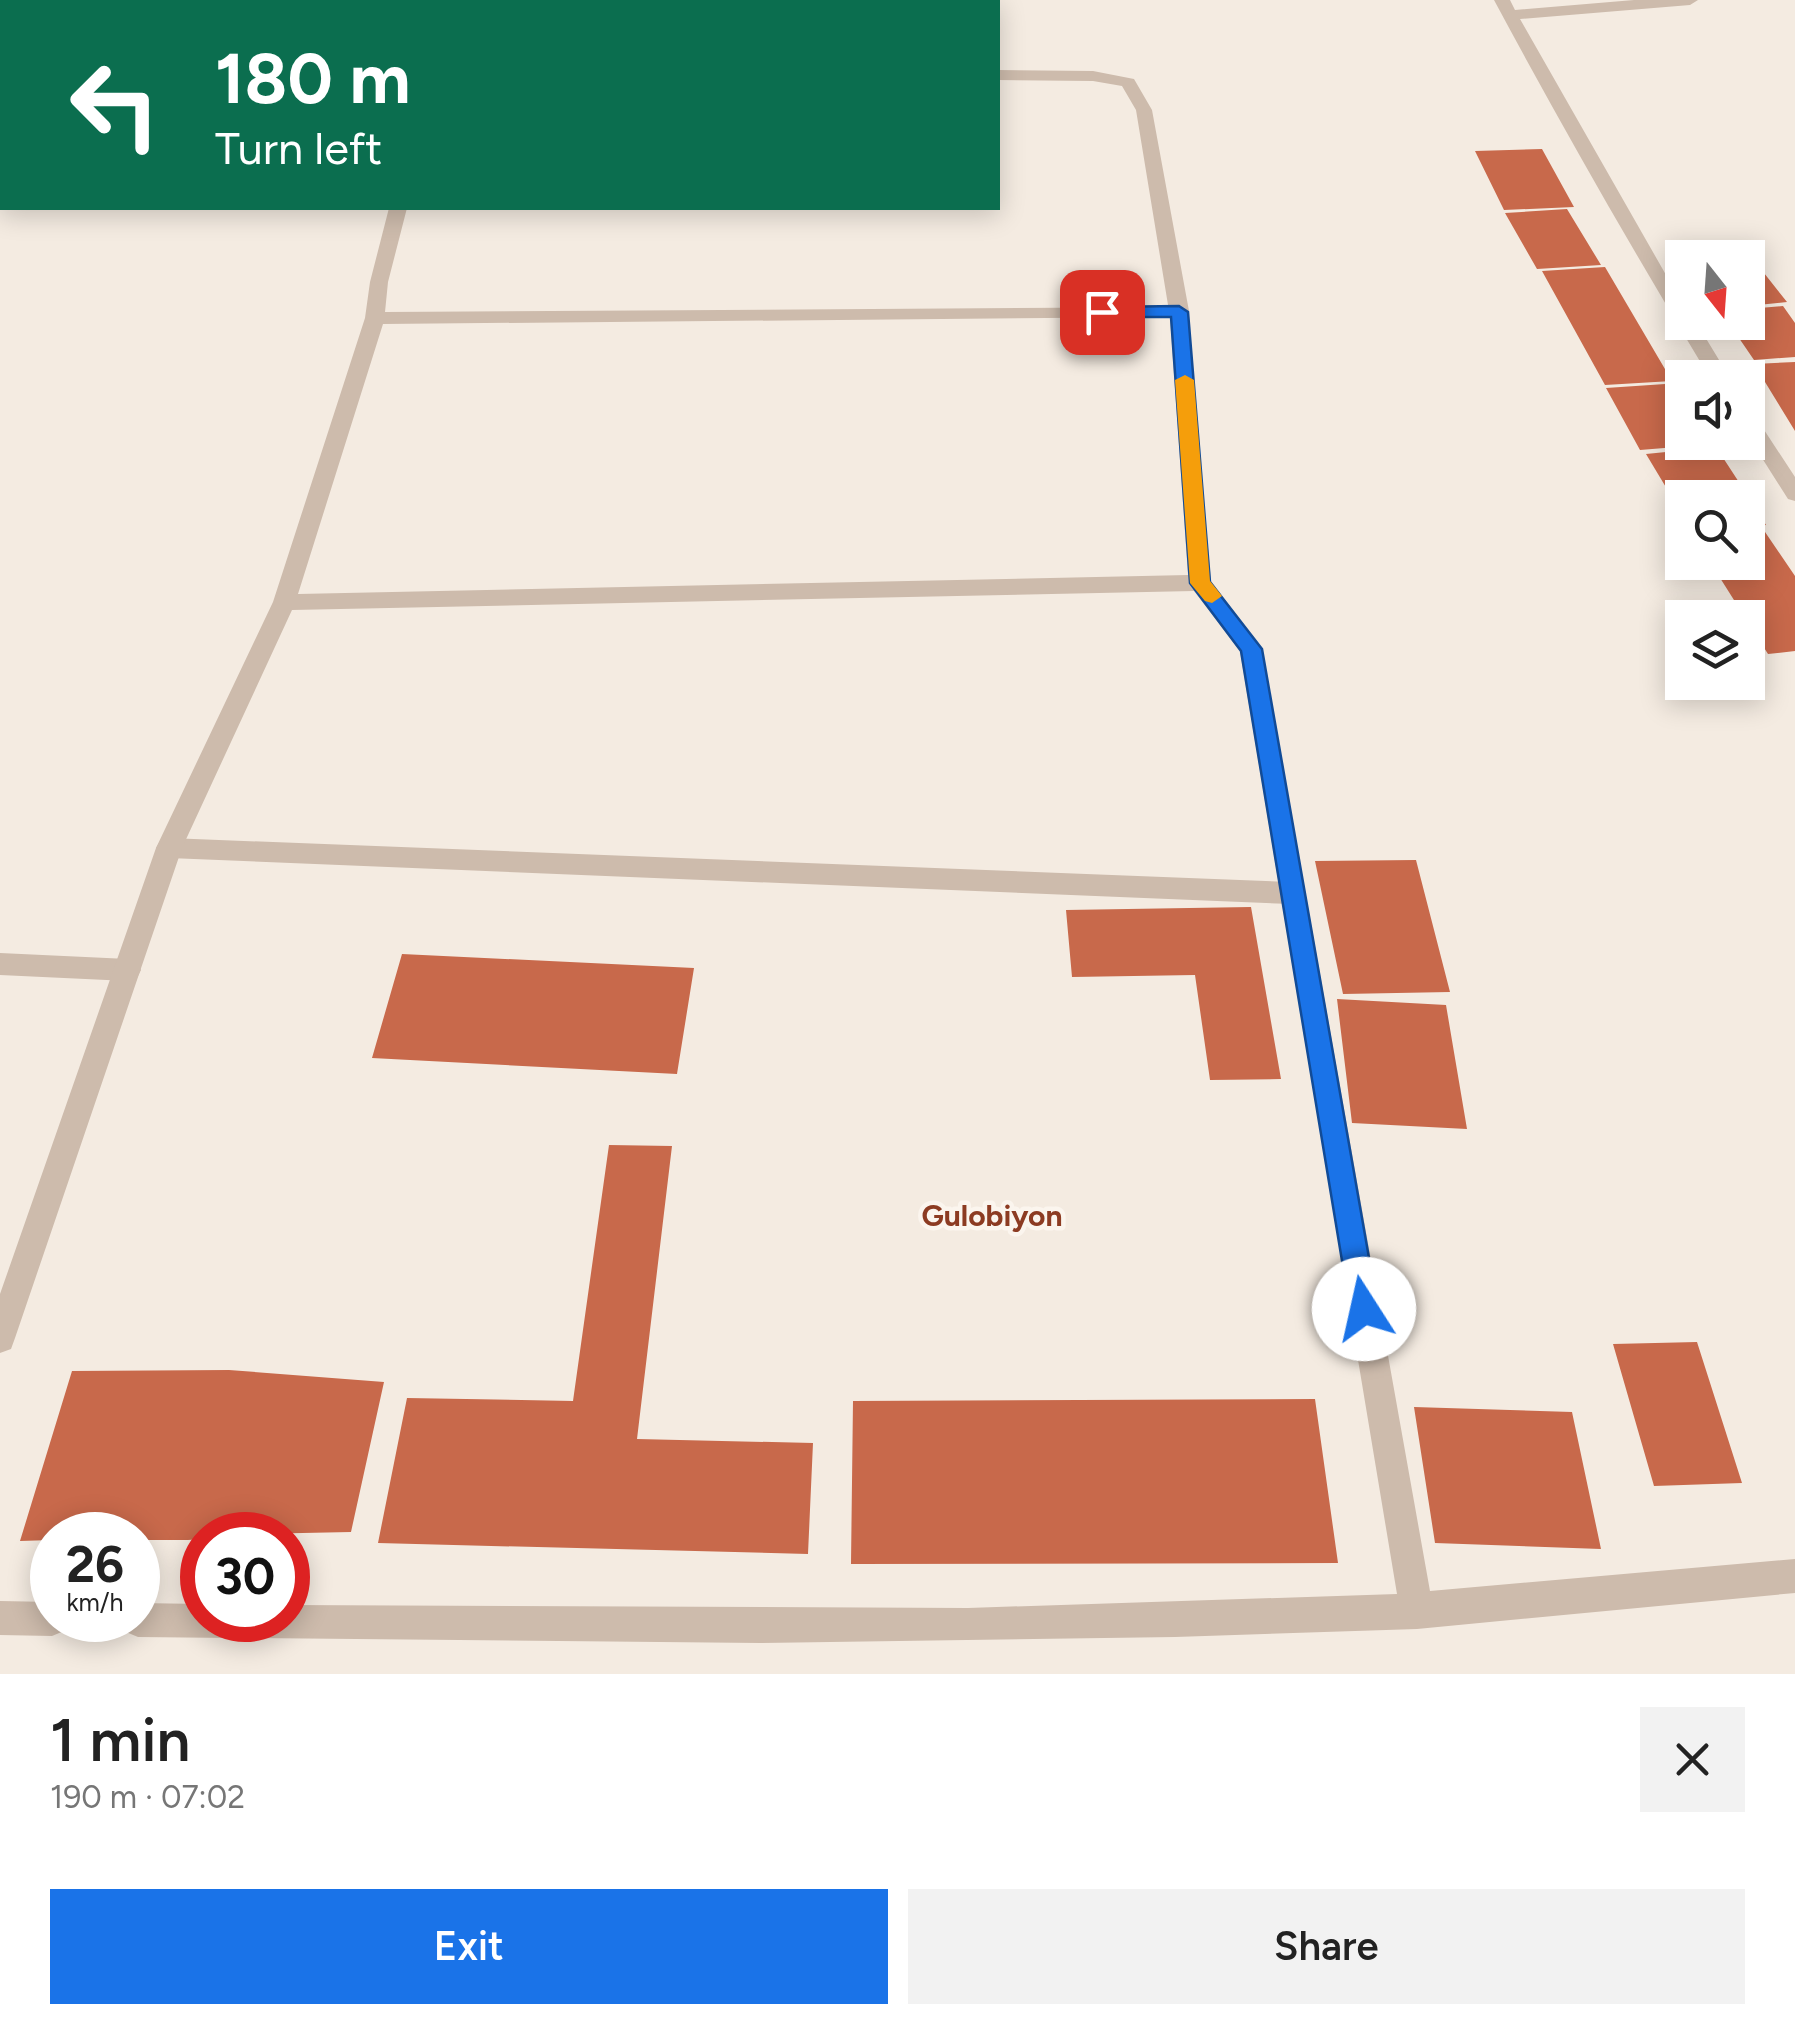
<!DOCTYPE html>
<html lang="en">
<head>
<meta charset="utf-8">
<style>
	body { margin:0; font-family:Figtree,sans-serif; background:#f2f2f2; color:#222; height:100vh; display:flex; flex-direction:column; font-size:38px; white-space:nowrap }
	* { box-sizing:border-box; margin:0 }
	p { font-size:32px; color:#767676 }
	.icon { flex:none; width:55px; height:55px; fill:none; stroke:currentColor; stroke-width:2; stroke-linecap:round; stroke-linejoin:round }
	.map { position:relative; height:1674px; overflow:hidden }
	.details { display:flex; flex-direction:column; background:#fff; flex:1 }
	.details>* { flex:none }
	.top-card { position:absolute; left:0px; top:0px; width:1000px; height:210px; box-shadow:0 5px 25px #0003; background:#0b6e4f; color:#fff; overflow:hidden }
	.needle { width:65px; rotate:163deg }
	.tools { position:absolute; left:1665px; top:240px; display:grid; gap:20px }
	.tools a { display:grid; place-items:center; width:100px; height:100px; border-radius:0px; background:#fff; box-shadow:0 5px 25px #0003; font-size:50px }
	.speed { position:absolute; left:30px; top:1512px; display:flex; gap:20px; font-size:50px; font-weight:700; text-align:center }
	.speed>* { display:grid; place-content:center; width:130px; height:130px; border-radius:50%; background:#fff; box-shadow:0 5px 25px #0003; line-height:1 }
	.speed small { font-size:25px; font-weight:400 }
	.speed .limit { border:15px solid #d22; background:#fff; color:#111 }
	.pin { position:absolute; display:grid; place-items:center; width:85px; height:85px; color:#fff; margin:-42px; border-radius:20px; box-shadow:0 5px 15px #0006 }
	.me { position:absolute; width:110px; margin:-55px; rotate:350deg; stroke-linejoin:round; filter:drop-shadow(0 0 8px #0008) }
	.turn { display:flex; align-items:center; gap:35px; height:210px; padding:0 50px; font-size:45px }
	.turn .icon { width:130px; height:130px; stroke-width:2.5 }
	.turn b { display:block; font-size:70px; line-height:85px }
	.round { display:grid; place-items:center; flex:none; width:105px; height:105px; border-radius:0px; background:#f2f2f2 }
	.summary { display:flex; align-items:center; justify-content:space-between; height:170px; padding:0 50px }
	h1 { font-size:60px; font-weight:600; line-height:75px }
	.primary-button { display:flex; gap:20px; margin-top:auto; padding:20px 50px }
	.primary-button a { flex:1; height:115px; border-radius:0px; background:#1a73e8; color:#fff; font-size:40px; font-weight:600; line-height:115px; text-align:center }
	.primary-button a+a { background:#f2f2f2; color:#222 }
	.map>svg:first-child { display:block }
</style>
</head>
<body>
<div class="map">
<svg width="1795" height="1674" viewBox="0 0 1795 1674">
	<rect width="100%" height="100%" fill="#f4ebe1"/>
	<path fill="#c8694b" d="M 1542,149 L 1574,207 L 1504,210 L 1475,151 Z
		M 1567,209 L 1601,265 L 1537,269 L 1505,213 Z
		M 1748,251 L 1749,254 L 1787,302 L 1748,306 L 1748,258 L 1738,255 Z
		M 1605,267 L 1672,381 L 1605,385 L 1542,271 Z
		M 1783,306 L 1795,323 L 1795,357 L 1754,360 L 1728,322 L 1748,322 L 1748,309 Z
		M 1795,362 L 1795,431 L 1754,364 Z
		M 1680,383 L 1682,442 L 1701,445 L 1640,450 L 1606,388 Z
		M 1716,447 L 1748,496 L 1766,525 L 1748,527 L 1748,498 L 1682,498 L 1682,514 L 1646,454 Z
		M 1763,529 L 1795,576 L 1795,651 L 1768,654 L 1710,562 L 1748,562 L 1748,530 Z
		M 1416,860 L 1450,992 L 1343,994 L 1315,861 Z
		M 1251,907 L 1281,1079 L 1210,1080 L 1195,975 L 1072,977 L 1066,910 Z
		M 402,954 L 694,968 L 677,1074 L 372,1058 Z
		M 1337,999 L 1446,1005 L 1467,1129 L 1352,1123 Z
		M 609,1145 L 672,1146 L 637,1439 L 813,1443 L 808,1554 L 378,1543 L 407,1398 L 573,1401 Z
		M 1697,1342 L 1742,1483 L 1654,1486 L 1613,1344 Z
		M 229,1370 L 384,1382 L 351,1532 L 202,1535 L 202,1539 L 188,1540 L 138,1540 L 138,1535 L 52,1535 L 52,1540 L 20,1541 L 72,1371 Z
		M 1315,1399 L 1338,1563 L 851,1564 L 853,1401 Z
		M 1414,1407 L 1572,1412 L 1601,1549 L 1435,1543 Z"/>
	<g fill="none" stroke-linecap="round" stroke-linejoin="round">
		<path fill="#cdbbac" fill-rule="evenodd" d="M 115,0 L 187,0 L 189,2 L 117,2 Z
			M 1494,0 L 1510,0 L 1515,10 L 1634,0 L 1698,0 L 1690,5 L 1520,19 L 1682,303 L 1682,322 L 1696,322 L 1730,378 L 1710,378 C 1635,254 1562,127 1494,0 Z
			M 998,70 L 1093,71 L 1134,79 L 1152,110 L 1189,311 L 1186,315 L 1179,317 L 1169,311 L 1136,110 L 1122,86 L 1093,81 L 998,80 Z
			M 1748,414 L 1755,416 L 1795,477 L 1795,501 L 1788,499 L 1748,436 Z
			M 169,838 L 1291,882 L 1300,885 L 1304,893 L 1300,901 L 1291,904 L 169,858 L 160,855 L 156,848 L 160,841 Z
			M 0,953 L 128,959 L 137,962 L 141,970 L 137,978 L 128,981 L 0,975 Z"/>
		<path fill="#cdbbac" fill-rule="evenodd" d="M 389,208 L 407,208 L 388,282 L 385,312 L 1186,307 L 1211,581 L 1262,649 L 1430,1591 L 1795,1559 L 1795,1593 L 1417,1629 L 1175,1637 L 760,1643 L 138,1637 L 126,1632 L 121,1620 L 138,1620 L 138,1603 L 202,1604 L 202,1620 L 288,1620 L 288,1605 L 968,1608 L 1397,1594 L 1240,651 L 1194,591 L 292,610 L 182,848 L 15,1338 L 11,1349 L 0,1353 L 0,1294 L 156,848 L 273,602 L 365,318 L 370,282 ZM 1170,317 L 1188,575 L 298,594 L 383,324 Z
			M 0,1601 L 52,1602 L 52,1620 L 69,1620 L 64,1631 L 52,1636 L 0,1635 Z"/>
	</g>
	<path fill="#1a73e8" stroke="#114b97" stroke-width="2.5" d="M 1179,306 L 1188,312 L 1210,582 L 1262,649 L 1378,1309 L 1374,1319 L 1364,1323 L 1354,1319 L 1350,1309 L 1241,651 L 1190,583 L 1171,317 L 1102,317 L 1094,312 L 1102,307 Z"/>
	<path fill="#f59e0b" d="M 1185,375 L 1194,380 L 1210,581 L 1222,596 L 1212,603 L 1205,601 L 1190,583 L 1175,380 Z"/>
	<g text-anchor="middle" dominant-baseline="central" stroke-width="9" stroke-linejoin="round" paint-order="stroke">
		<g font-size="30" font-weight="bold" fill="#8c3b22" stroke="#fbf5ee">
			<text x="992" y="1215">Gulobiyon</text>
		</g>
	</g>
</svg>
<div class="tools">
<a><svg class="needle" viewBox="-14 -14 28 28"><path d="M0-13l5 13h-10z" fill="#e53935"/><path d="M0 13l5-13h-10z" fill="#767676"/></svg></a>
<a><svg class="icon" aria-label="sound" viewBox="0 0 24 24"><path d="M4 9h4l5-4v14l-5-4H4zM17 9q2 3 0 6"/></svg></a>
<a><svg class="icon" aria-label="search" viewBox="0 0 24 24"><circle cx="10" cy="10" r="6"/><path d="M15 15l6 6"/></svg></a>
<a><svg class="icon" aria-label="layers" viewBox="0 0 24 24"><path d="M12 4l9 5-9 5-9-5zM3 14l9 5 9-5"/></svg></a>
</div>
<div class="speed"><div>26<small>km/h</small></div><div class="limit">30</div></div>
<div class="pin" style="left:1102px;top:312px;background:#d93025"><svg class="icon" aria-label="arrive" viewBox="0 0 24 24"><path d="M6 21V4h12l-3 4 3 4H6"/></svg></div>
<svg class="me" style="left:1364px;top:1309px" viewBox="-20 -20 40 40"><circle r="19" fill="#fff"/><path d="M0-13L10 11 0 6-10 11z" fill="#1a73e8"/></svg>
<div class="top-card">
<div class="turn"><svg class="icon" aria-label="left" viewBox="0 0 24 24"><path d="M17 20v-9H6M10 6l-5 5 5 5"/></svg><div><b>180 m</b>Turn left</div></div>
</div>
</div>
<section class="details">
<div class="summary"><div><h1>1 min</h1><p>190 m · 07:02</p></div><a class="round"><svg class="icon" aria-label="close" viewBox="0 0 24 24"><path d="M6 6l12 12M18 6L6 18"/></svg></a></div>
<div class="primary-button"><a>Exit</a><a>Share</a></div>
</section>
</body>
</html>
